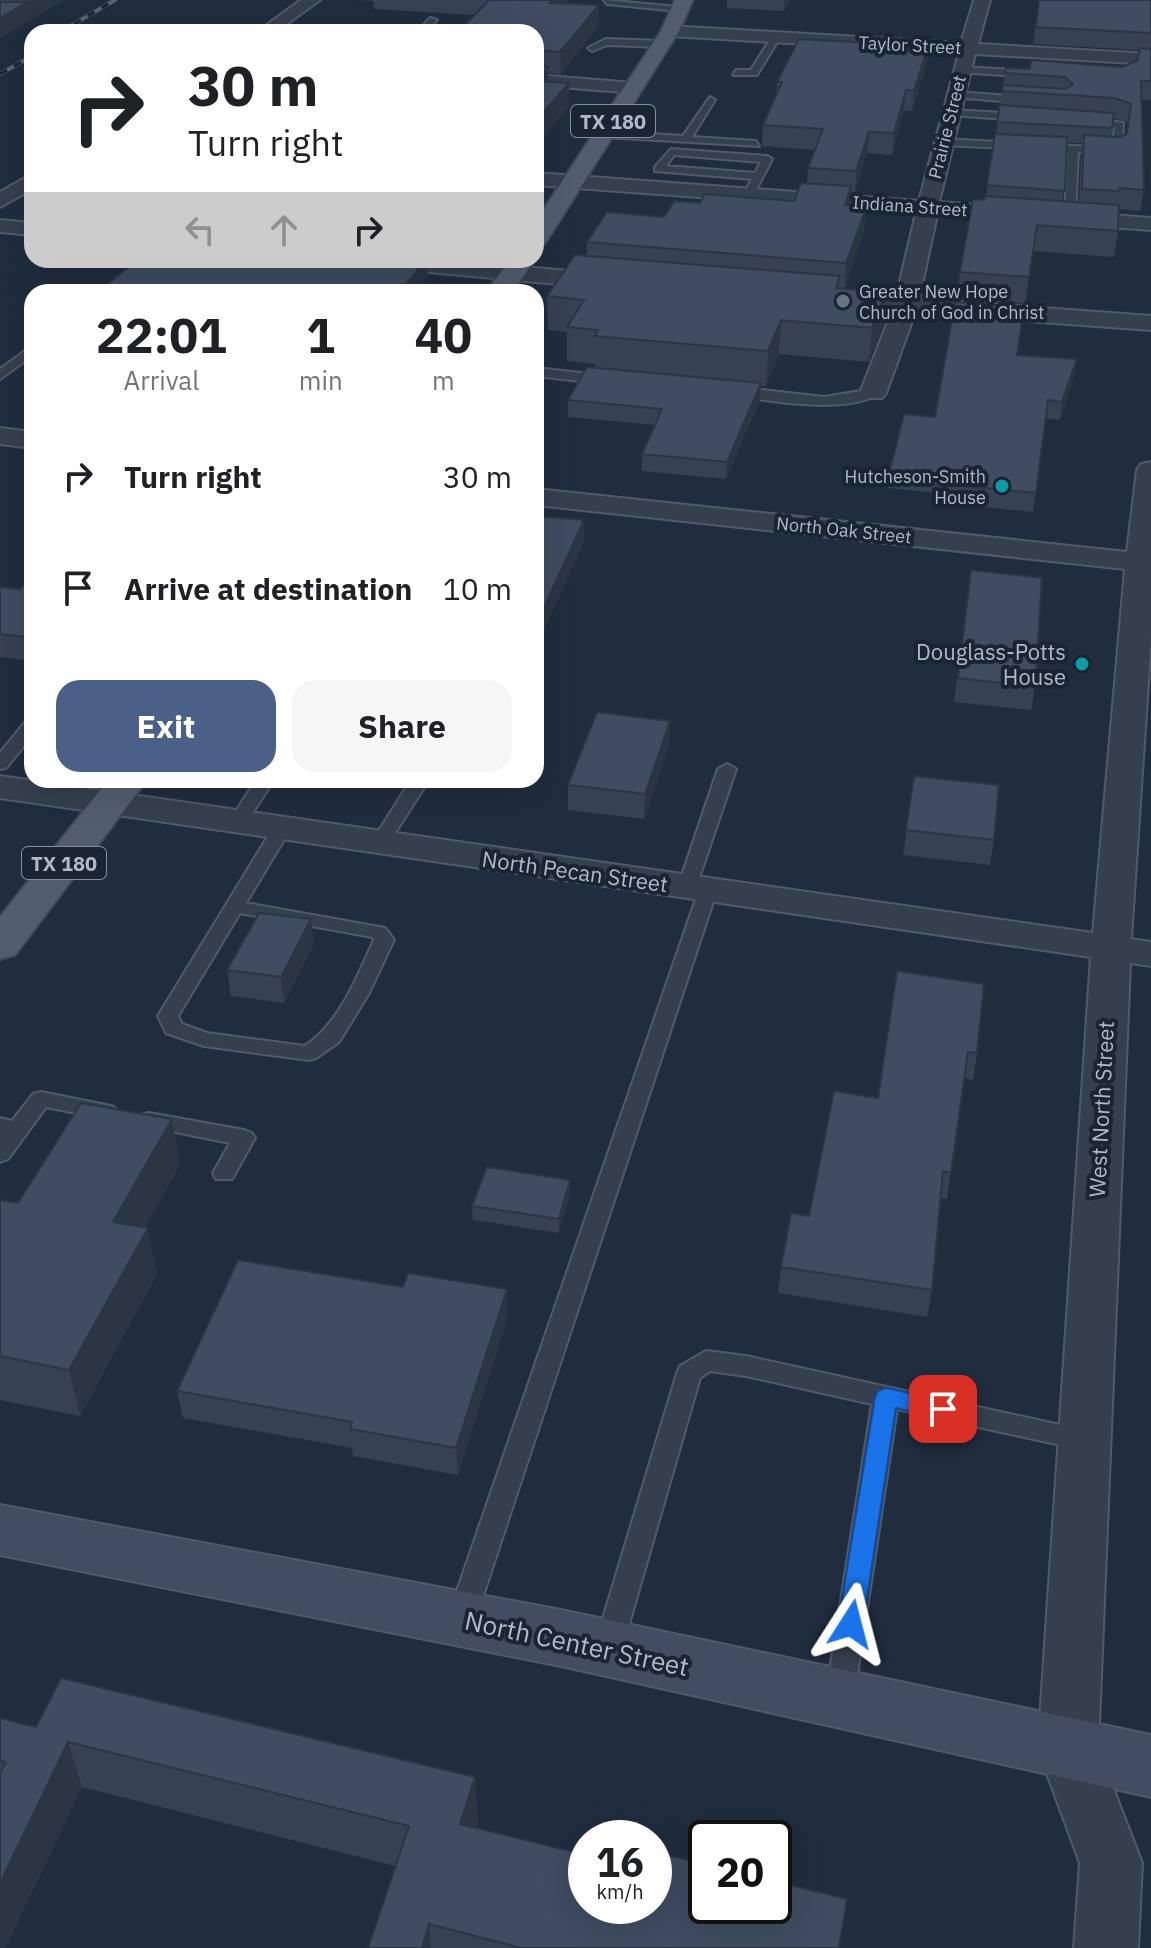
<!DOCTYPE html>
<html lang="en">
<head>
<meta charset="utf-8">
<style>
	body { margin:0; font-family:"IBM Plex Sans",sans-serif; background:#f6f6f6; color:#202124; height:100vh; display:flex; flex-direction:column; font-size:30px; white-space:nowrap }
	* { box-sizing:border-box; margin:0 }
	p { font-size:26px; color:#757577 }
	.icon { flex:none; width:44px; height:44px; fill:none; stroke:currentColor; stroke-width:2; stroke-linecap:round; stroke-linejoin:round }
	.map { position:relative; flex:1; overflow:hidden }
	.side { position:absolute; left:24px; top:284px; width:520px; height:504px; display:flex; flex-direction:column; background:#fff; border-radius:24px; box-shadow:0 8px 32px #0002 }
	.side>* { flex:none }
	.top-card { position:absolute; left:24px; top:24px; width:520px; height:244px; border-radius:24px; box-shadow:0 8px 32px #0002; background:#fff; color:#202124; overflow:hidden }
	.speed { position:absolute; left:568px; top:1820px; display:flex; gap:16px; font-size:40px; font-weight:700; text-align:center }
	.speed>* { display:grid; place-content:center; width:104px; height:104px; border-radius:50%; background:#fff; box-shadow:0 8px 32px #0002; line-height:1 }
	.speed small { font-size:20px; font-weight:400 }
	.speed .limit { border:4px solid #111; border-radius:12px; background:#fff; color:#111 }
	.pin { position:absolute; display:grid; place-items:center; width:68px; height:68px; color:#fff; margin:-34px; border-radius:16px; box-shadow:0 4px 12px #0006 }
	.me { position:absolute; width:88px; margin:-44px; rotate:9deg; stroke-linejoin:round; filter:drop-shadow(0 0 6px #0008) }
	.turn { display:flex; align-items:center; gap:28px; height:168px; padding:0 32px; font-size:36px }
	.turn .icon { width:104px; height:104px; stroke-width:2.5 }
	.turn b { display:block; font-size:56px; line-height:68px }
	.lanes { display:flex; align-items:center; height:76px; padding:0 32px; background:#0003; justify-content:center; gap:40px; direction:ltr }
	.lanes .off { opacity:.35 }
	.eta { display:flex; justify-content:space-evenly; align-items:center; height:136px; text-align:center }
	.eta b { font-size:48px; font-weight:700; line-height:56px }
	.cta { display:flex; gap:16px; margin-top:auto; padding:16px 32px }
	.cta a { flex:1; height:92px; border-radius:24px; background:#4b6087; color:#fff; font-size:32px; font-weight:700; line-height:92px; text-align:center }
	.cta a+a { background:#f6f6f6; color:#202124 }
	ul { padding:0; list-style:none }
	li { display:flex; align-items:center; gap:24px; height:112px; padding:0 32px }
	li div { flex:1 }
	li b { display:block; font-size:30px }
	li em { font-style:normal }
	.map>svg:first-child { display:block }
</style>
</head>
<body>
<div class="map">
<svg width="1151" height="1948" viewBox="0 0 1151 1948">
	<rect width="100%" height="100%" fill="#202d3f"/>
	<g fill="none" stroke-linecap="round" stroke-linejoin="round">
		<g stroke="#505a69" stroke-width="4">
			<path id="service" d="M 604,0 L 678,7 L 682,9 L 678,11 L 607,4 Z
				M 430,18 L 437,20 L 426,32 L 417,32 Z
				M 773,35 L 780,37 L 757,75 L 733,75 L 736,70 L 751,70 Z
				M 606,39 L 661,41 L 665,44 L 661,47 L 607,45 L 592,51 L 588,48 Z
				M 962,67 L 1032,71 L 1036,74 L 1032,77 L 959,72 Z
				M 955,92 L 1026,97 L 1031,100 L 1026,103 L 952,97 Z
				M 710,97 L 715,100 L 692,137 L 756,141 L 759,146 L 604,137 L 599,134 L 604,131 L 683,136 Z
				M 951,110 L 1023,114 L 1028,117 L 1023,120 L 948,115 Z
				M 1087,118 L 1123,123 L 1122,151 L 1117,154 L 1078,152 L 1075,218 L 1070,221 L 1065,218 L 1068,151 L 942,145 L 937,142 L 942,139 L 1112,148 L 1115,127 L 1084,123 Z
				M 671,149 L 767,156 L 772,159 L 754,194 L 749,197 L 744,194 L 752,179 L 655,171 L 655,167 ZM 674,155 L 761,162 L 755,173 L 666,166 Z
				M 32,346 L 32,356 L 0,379 L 0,369 Z
				M 536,368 L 607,376 L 613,380 L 607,384 L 536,376 Z
				M 734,387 L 824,397 L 873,389 L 879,393 C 850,415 765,401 729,394 L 729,388 Z
				M 32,720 L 32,736 L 6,768 L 0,769 L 0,753 L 26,721 Z
				M 727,764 L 736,769 L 696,887 L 694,891 L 680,891 L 678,887 L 718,769 Z
				M 256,780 L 274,780 L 244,826 L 232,826 L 229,822 Z
				M 411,780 L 429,780 L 386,847 L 374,847 L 371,843 Z
				M 282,823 L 291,828 L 246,903 L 385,928 L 394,940 L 369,993 L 339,1042 L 316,1058 L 309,1060 L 204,1046 L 166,1033 L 158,1016 L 273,828 ZM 240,913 L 372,937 L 374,940 C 356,978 341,1021 305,1046 L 207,1033 L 182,1024 L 178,1016 Z
				M 708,884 L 717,890 L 476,1617 L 472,1626 L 462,1629 L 452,1626 L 448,1617 L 699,890 Z
				M 41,1092 L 106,1105 L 114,1107 L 117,1112 L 114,1117 L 106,1119 L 46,1107 L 8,1159 L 0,1162 L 0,1118 L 12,1121 L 33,1094 Z
				M 149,1113 L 244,1130 L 252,1133 L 255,1138 L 232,1179 L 216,1179 L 213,1173 L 230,1143 L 141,1125 L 138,1120 L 141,1115 Z
				M 706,1351 L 746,1356 L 1083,1430 L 1092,1433 L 1096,1440 L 1092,1447 L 1083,1450 L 897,1409 L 854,1695 L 850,1704 L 840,1708 L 830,1704 L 826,1695 L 872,1404 L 746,1376 L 710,1371 L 700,1378 L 623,1645 L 619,1654 L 609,1658 L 599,1654 L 595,1645 L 677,1373 L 680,1366 Z"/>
		</g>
		<g stroke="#505a69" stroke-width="4">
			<path id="minor" d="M 301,0 L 320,0 L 276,32 L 257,32 Z
				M 974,0 L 990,0 L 978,44 L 1151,54 L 1151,64 L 975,54 L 939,202 L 1151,218 L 1151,230 L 937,215 L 919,299 L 1151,316 L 1151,330 L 915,313 L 886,393 L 882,398 L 864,398 L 860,393 L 892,311 L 832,307 L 824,305 L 820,300 L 824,295 L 832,293 L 896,298 L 916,213 L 536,185 L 536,173 L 919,201 L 959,53 L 670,36 L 662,31 L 670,26 L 961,43 Z
				M 536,75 L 634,83 L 643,88 L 634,93 L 536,85 Z
				M 32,174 L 32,189 L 0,207 L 0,192 Z
				M 0,220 L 32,223 L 32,235 L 0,232 Z
				M 362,260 L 447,260 L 613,275 L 621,277 L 624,282 L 621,287 L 613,289 L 373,267 Z
				M 0,428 L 32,432 L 32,448 L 0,444 Z
				M 1151,462 L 1151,637 L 1131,939 L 1151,942 L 1151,966 L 1130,963 L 1098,1749 L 1142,1863 L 1138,1948 L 1074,1948 L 1080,1863 L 1038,1749 L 1091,957 L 0,798 L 0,776 L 1093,933 L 1125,569 L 536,505 L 536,489 L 1127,552 L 1137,470 L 1141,464 Z"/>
		</g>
		<g stroke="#505a69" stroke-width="4">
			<path id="secondary" d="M 0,1505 L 561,1610 L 1151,1735 L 1151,1797 L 561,1666 L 0,1555 Z"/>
		</g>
		<g stroke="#3e4857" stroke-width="4">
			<path id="primary" d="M 675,0 L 693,0 L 679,31 L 548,239 L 544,244 L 536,246 L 536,221 L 661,31 Z
				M 510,260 L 535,260 L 512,292 L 486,292 Z
				M 108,780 L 147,780 L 15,955 L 0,959 L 0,917 Z"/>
		</g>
		<use href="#service" fill="#353f4e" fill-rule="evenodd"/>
		<use href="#minor" fill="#353f4e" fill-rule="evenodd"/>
		<use href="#secondary" fill="#424d62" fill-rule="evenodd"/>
		<use href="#primary" fill="#525e6f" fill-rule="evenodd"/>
		<g stroke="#566376" stroke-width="4">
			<path id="rail" d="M 60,32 L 115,0
				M 0,74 L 32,56"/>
		</g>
		<use href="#rail" stroke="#1a2433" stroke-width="3" stroke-dasharray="8" stroke-linecap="butt"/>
	</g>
	<path fill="#364153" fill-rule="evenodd" d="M 0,0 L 64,0 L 0,38 Z
		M 357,0 L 569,0 L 566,3 L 599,26 L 561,74 L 548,73 L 548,82 L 569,106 L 536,145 L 536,32 L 475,15 L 374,9 L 373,1 Z
		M 727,0 L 790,0 L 784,11 L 727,8 Z
		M 1039,0 L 1151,0 L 1151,100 L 1142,100 L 1144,190 L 1140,211 L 1119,209 L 1118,231 L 1114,257 L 1033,251 L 1025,304 L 957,299 L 960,272 L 986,196 L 1006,68 L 1030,69 L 1122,67 L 1137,61 L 1139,50 L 1033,44 ZM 1114,118 L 1128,123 L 1126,134 L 1120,137 L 1111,137 ZM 1067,143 L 1083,143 L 1081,155 L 1079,202 L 1063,201 Z
		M 928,46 L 926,66 L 912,111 L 904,111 L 892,155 L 867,153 L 855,193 L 850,193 L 849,205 L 867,206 L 864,231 L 845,288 L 883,325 L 869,362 L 779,354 L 766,386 L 761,386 L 760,400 L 726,479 L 642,471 L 642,454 L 655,425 L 568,417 L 568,400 L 595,368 L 595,364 L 567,361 L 567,332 L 548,330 L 547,296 L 587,256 L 587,242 L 664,217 L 700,203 L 794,201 L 807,183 L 808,168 L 815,150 L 762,146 L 763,125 L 776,97 L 777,82 Z
		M 1017,355 L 1077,359 L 1074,376 L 1060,420 L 1046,418 L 1033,512 L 964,505 L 965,496 L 888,488 L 890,470 L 935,417 Z
		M 971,570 L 1035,687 L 1031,710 L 954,702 Z
		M 32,582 L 32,661 L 0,657 L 0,587 L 20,589 Z
		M 670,721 L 669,745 L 644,819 L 568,810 L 568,785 Z
		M 914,776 L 994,840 L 990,865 L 903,855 Z
		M 311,919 L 314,945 L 284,1003 L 231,996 L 227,970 Z
		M 897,971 L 977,1053 L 973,1080 L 964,1078 L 947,1199 L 941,1198 L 932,1290 L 927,1317 L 778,1293 L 781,1267 L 878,1098 Z
		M 172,1119 L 180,1165 L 145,1227 L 157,1274 L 80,1416 L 0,1400 L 0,1200 L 18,1203 Z
		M 570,1180 L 570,1194 L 559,1233 L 473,1220 L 472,1206 Z
		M 508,1316 L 458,1475 L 353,1456 L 352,1448 L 183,1418 L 177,1391 Z
		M 0,1718 L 36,1727 L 475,1777 L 478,1822 L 476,1828 L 839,1948 L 368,1948 L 395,1866 L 82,1787 L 0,1948 Z"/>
	<path fill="#2c3544" d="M 31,0 L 64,0 L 0,38 L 0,18 Z
		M 552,0 L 569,0 L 550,23 L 550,3 Z
		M 784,0 L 790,0 L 784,11 Z
		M 599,5 L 599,26 L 561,74 L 560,52 Z
		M 928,46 L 926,66 L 912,111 L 914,91 Z
		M 548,67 L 549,89 L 537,81 Z
		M 569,83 L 569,106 L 536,145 L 536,121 Z
		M 906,90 L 904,111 L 892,155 L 894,133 Z
		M 869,132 L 867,153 L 855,193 L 856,171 Z
		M 851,186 L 849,211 L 845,205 Z
		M 867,206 L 864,231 L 844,290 L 846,263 Z
		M 425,260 L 427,260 L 428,275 L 415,292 L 400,292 Z
		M 886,292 L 883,325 L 869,362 L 872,328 Z
		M 781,320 L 779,354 L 766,386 L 768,351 Z
		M 1077,359 L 1074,376 L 1060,420 L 1062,402 Z
		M 761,383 L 760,400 L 726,479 L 727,462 Z
		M 584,520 L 584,542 L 536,649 L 536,625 Z
		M 670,721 L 669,745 L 644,819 L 645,794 Z
		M 311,919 L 314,945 L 284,1003 L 281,977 Z
		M 172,1119 L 180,1165 L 122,1268 L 113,1222 Z
		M 570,1180 L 570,1194 L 559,1233 L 559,1219 Z
		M 148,1228 L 157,1274 L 80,1416 L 69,1370 Z
		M 507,1289 L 508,1316 L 458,1475 L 456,1448 Z
		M 68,1742 L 82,1787 L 6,1948 L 0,1948 L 0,1883 Z
		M 475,1777 L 478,1822 L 463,1868 L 460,1824 Z
		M 429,1924 L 431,1948 L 422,1948 Z"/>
	<path fill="#3f4c61" stroke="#2c3544" stroke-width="2" d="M 29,0 L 31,0 L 0,18 L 0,2 L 26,2 Z
		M 489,0 L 552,0 L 550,3 L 599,5 L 560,52 L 536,50 L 536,32 L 458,32 Z
		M 1039,0 L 1151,0 L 1151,33 L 1036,27 Z
		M 799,39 L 928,46 L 914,91 L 906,90 L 894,133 L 869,132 L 856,171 L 808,168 L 823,129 L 763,125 L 782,82 L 777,82 Z
		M 1140,48 L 1151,49 L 1151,81 L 1141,81 L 1144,190 L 1120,188 L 1119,191 L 1082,189 L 1084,135 L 1120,137 L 1127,134 L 1131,104 L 1115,98 L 1002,91 L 1003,85 L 1065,89 L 1073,84 L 1065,77 L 1005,73 L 1006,68 L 1030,69 L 1031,60 L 1122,67 L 1137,61 Z
		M 536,65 L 548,67 L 537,81 L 569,83 L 536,121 Z
		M 1000,105 L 1114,113 L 1112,128 L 997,122 Z
		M 995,134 L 1067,137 L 1065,191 L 987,185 Z
		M 801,183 L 851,186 L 845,205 L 867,206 L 846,263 L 587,242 L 607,212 L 664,217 L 674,201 L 700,203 L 705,194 L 794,201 Z
		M 985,196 L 1119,205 L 1118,231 L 1037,225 L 1029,277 L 960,272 L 973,199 L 984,200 Z
		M 575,255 L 840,276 L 836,288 L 886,292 L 872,328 L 781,320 L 768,351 L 595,336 L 598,330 L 567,327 L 584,300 L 547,296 Z
		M 137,260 L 425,260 L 400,292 L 98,292 Z
		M 955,302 L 1024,307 L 1017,355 L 1077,359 L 1062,402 L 1048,400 L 1036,493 L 966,486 L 968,477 L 890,470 L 904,414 L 935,417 Z
		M 587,367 L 761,383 L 727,462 L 642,454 L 662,409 L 568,400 Z
		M 536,516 L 584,520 L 536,625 Z
		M 971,570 L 1042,578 L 1035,687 L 958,678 Z
		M 27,581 L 32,582 L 32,638 L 0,634 L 0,587 L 20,589 Z
		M 597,712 L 670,721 L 645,794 L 568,785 Z
		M 914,776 L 999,785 L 994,840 L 906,830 Z
		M 259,913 L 311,919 L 281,977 L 227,970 Z
		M 897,971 L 984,984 L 977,1053 L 968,1052 L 951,1173 L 943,1171 L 932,1290 L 781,1267 L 791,1213 L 809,1216 L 834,1091 L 878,1098 Z
		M 81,1103 L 172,1119 L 113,1222 L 148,1228 L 69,1370 L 0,1356 L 0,1200 L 18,1203 Z
		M 487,1167 L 570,1180 L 559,1219 L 472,1206 Z
		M 238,1260 L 403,1287 L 408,1273 L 507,1289 L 456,1448 L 350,1429 L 352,1422 L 177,1391 Z
		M 61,1678 L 475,1777 L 460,1824 L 586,1855 L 586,1906 L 654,1906 L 654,1852 L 706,1864 L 706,1906 L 774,1906 L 774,1881 L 847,1899 L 839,1948 L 521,1948 L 429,1924 L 422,1948 L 368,1948 L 409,1826 L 68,1742 L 0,1883 L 0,1773 L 6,1762 L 0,1761 L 0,1718 L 36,1727 Z"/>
	<path fill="#1a73e8" stroke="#114b97" stroke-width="2" d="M 886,1388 L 943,1400 L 951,1403 L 954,1409 L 951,1416 L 943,1419 L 896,1408 L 863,1624 L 860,1632 L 851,1636 L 842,1632 L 838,1624 L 875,1397 L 878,1391 Z"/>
	<circle fill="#6b7280" stroke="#1a2433" stroke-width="3" cx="843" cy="301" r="8"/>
	<g fill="#0f9aa8" stroke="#1a2433" stroke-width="3">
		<circle cx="1002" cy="486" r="8"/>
		<circle cx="1082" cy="664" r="8"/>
	</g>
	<g text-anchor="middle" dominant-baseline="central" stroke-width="8" stroke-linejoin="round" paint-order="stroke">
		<g font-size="18" fill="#b0baca" stroke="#1a2433">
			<text transform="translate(910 45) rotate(3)">Taylor Street</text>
			<text transform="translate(947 127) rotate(-76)">Prairie Street</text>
			<text transform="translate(910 206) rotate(4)">Indiana Street</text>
			<text transform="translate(844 530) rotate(6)">North Oak Street</text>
		</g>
		<g font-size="18" fill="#b0baca" stroke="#1a2433" text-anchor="start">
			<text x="859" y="291">Greater New Hope<tspan x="859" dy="21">Church of God in Christ</tspan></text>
			<text x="986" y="476" text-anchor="end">Hutcheson-Smith<tspan x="986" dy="21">House</tspan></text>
		</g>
		<g fill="#1a2433" stroke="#838d9d" stroke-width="2">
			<rect x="571" y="105" width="84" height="32" rx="6"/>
			<rect x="22" y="847" width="84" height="32" rx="6"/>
		</g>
		<g font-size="20" font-weight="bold" fill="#b0baca">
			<text x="613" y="121">TX 180</text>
			<text x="64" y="863">TX 180</text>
		</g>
		<g font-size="22" fill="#b0baca" stroke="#1a2433" text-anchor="end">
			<text x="1066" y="651">Douglass-Potts<tspan x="1066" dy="25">House</tspan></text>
		</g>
		<g font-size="22" fill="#b0baca" stroke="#1a2433">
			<text transform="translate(575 871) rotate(8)">North Pecan Street</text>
			<text transform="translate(1101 1109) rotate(-87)">West North Street</text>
		</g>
		<g font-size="26" fill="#b0baca" stroke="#1a2433">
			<text transform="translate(577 1643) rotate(12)">North Center Street</text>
		</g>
	</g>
</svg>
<div class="speed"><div>16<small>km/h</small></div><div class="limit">20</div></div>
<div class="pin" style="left:943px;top:1409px;background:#d93025"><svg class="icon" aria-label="arrive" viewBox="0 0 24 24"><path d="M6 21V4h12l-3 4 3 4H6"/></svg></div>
<svg class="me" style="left:851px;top:1624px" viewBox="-20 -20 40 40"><path d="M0-17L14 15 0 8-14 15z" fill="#1a73e8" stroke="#fff" stroke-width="4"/></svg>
<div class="top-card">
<div class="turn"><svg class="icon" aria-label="right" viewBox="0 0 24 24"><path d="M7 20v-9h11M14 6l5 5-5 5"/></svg><div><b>30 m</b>Turn right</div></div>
<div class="lanes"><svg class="icon off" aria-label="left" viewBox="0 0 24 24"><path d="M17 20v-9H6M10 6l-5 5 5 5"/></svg><svg class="icon off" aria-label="ahead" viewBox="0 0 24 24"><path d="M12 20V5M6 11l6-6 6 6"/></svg><svg class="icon" aria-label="right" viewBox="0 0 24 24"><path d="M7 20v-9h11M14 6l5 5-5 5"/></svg></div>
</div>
<section class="side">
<div class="eta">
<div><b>22:01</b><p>Arrival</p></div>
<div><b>1</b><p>min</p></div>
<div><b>40</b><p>m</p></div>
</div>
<ul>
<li><svg class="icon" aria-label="right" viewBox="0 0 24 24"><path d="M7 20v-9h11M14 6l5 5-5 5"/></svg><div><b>Turn right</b></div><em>30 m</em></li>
<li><svg class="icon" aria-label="arrive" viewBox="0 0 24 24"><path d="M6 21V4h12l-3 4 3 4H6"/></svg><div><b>Arrive at destination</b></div><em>10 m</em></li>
</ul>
<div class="cta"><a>Exit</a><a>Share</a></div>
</section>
</div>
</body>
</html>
